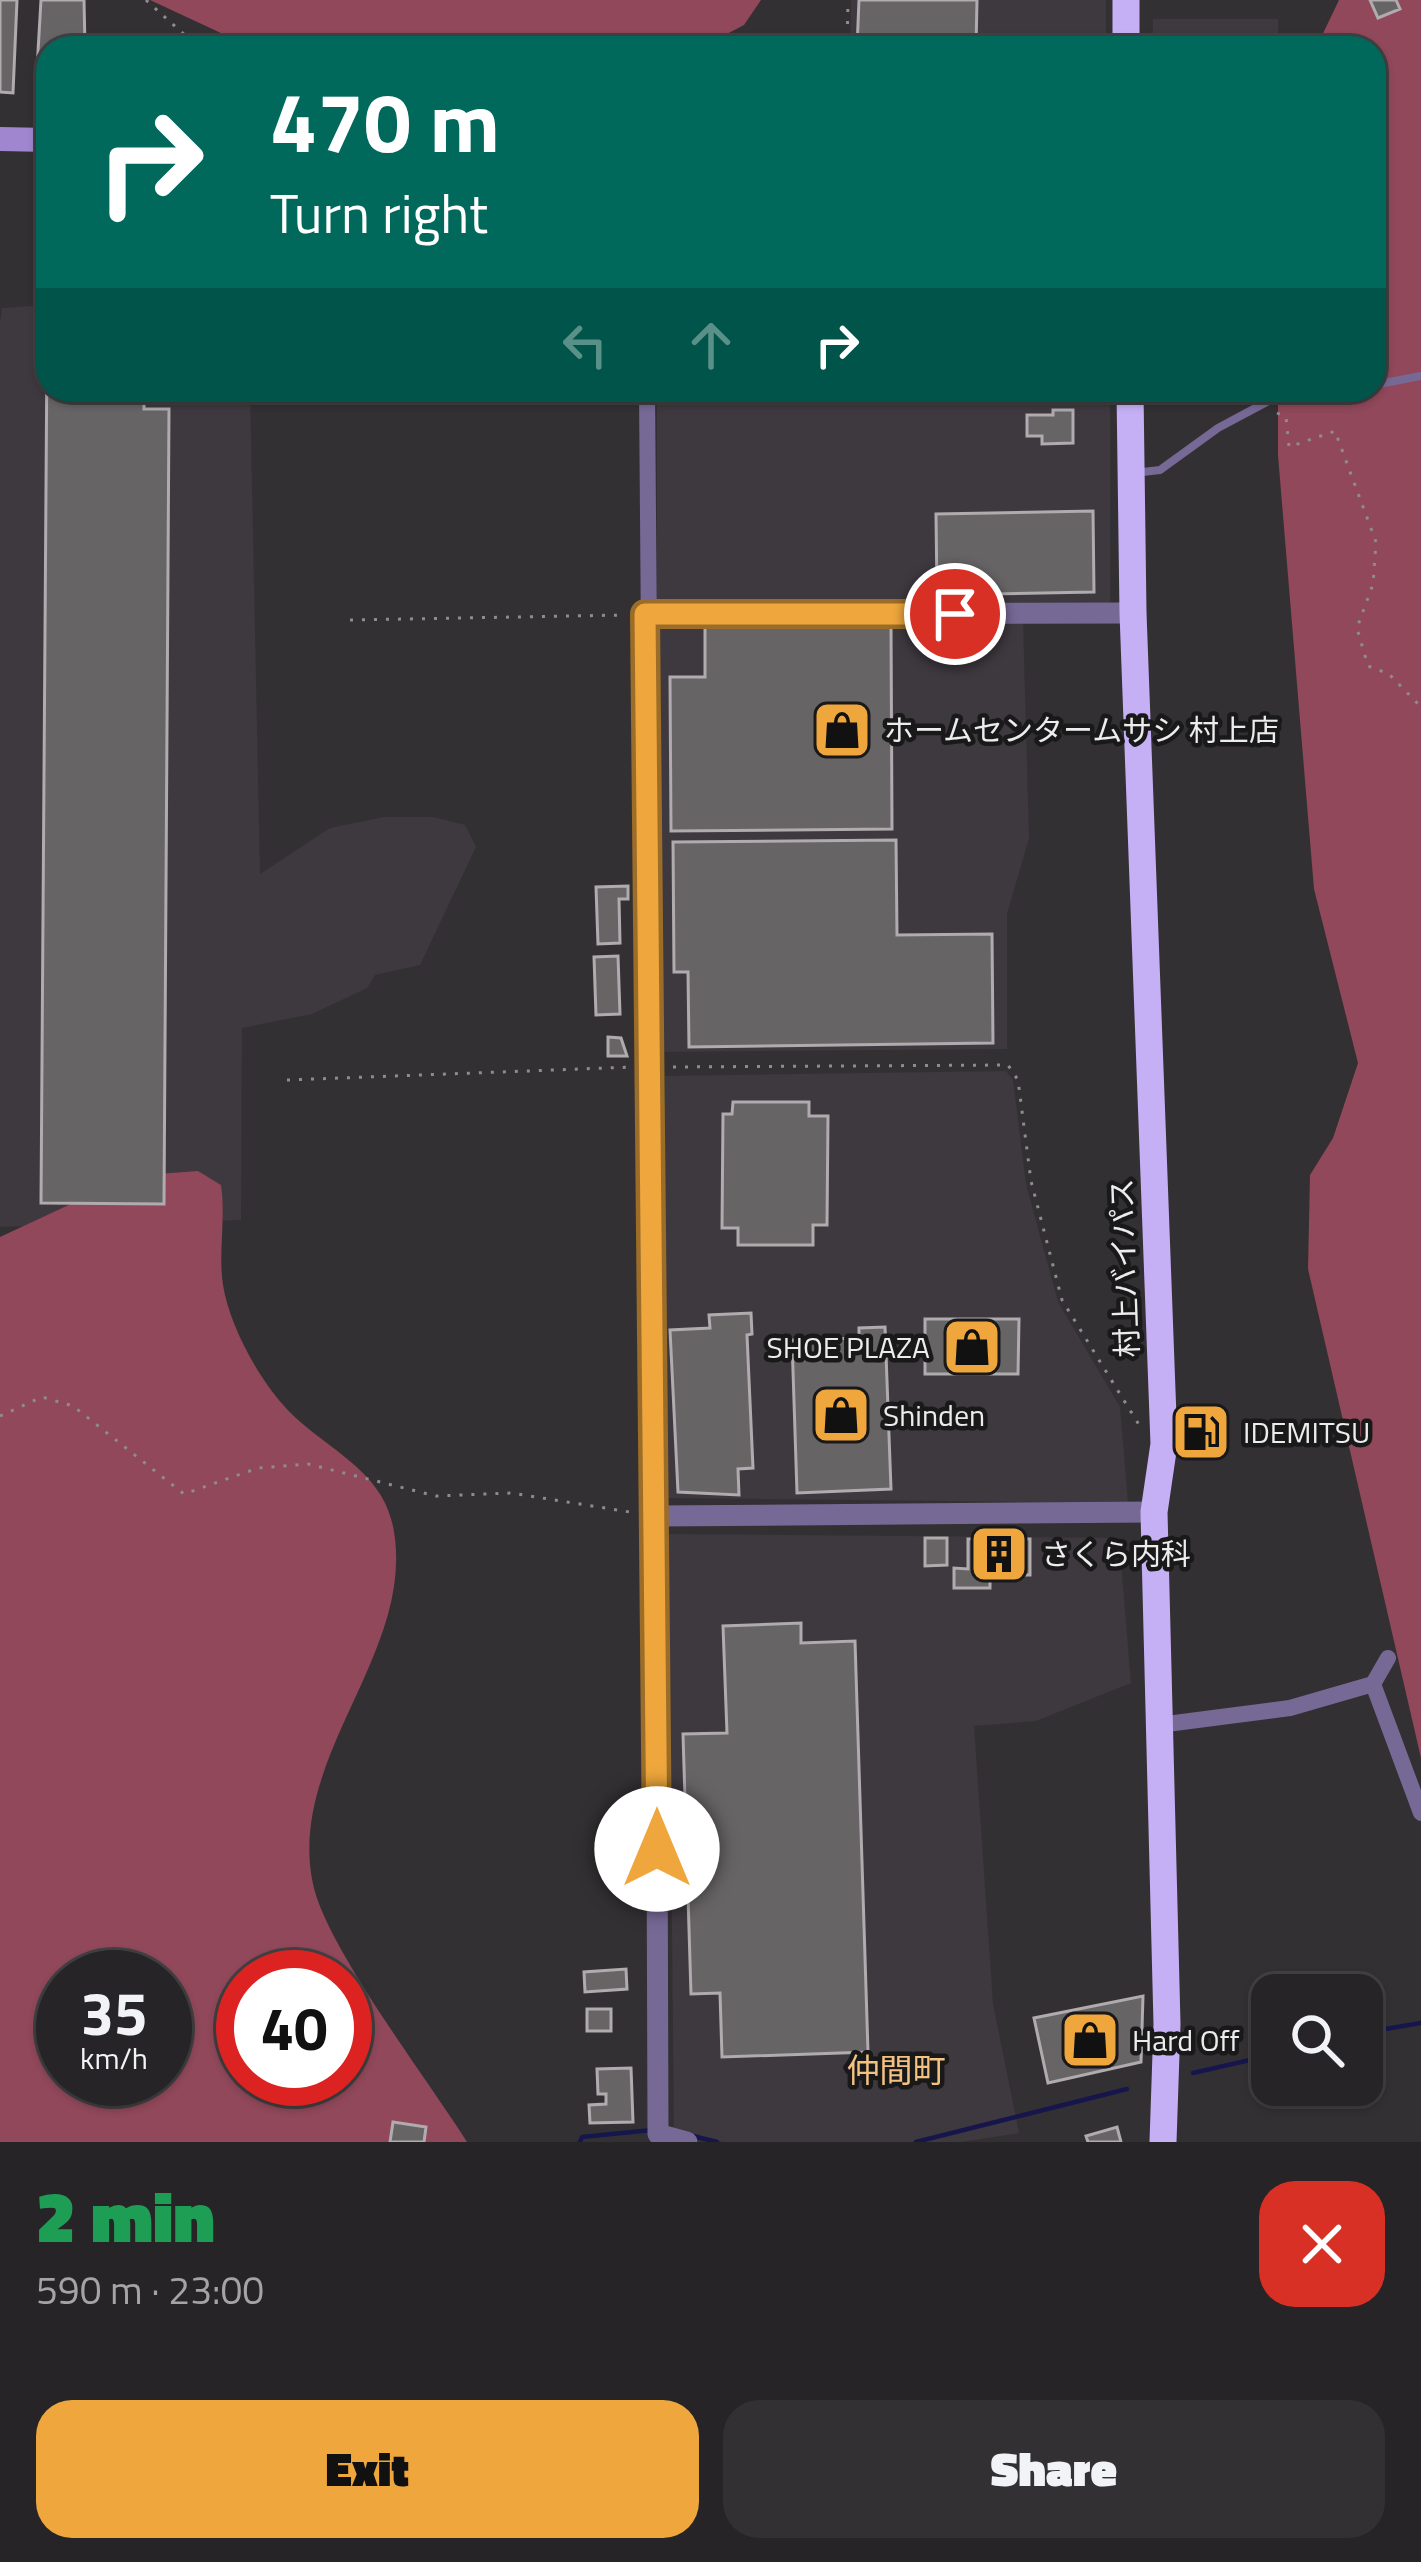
<!DOCTYPE html>
<html lang="en">
<head>
<meta charset="utf-8">
<style>
	body { margin:0; font-family:"Titillium Web","Noto Sans JP",sans-serif; background:#323032; color:#f1f3f6; height:100vh; display:flex; flex-direction:column; font-size:45px; white-space:nowrap }
	* { box-sizing:border-box; margin:0 }
	p { font-size:39px; color:#a4a4a7 }
	.icon { flex:none; width:66px; height:66px; fill:none; stroke:currentColor; stroke-width:2; stroke-linecap:round; stroke-linejoin:round }
	.map { position:relative; height:2142px; overflow:hidden }
	.sheet { display:flex; flex-direction:column; background:#262426; flex:1 }
	.sheet>* { flex:none }
	.guide { position:absolute; left:36px; top:36px; width:1350px; height:366px; border-radius:36px; box-shadow:0 3px 9px #0004,0 0 0 3px #424143; background:#00695c; color:#fff; overflow:hidden }
	.tools { position:absolute; left:1251px; top:1974px; display:grid; gap:24px }
	.tools a { display:grid; place-items:center; width:132px; height:132px; border-radius:24px; background:#262426; box-shadow:0 3px 9px #0004,0 0 0 3px #424143; font-size:60px }
	.speed { position:absolute; left:36px; top:1950px; display:flex; gap:24px; font-size:60px; font-weight:700; text-align:center }
	.speed>* { display:grid; place-content:center; width:156px; height:156px; border-radius:50%; background:#262426; box-shadow:0 3px 9px #0004,0 0 0 3px #424143; line-height:1 }
	.speed small { font-size:30px; font-weight:400 }
	.speed .limit { border:18px solid #d22; background:#fff; color:#111 }
	.pin { position:absolute; display:grid; place-items:center; width:102px; height:102px; color:#fff; margin:-51px; border:6px solid #fff; border-radius:50%; box-shadow:0 3px 12px #0007 }
	.me { position:absolute; width:132px; margin:-66px; rotate:0deg; stroke-linejoin:round; filter:drop-shadow(0 0 9px #0008) }
	.turn { display:flex; align-items:center; gap:42px; height:252px; padding:0 36px; font-size:54px }
	.turn .icon { width:156px; height:156px; stroke-width:2.5 }
	.turn b { display:block; font-size:84px; line-height:102px }
	.lanes { display:flex; align-items:center; height:114px; padding:0 36px; background:#0003; justify-content:center; gap:60px; direction:ltr }
	.lanes .off { opacity:.35 }
	.round { display:grid; place-items:center; flex:none; width:126px; height:126px; border-radius:36px; background:#323032 }
	.headline { display:flex; align-items:center; justify-content:space-between; height:204px; padding:0 36px }
	h1 { font-size:72px; font-weight:800; line-height:90px; color:#1e9e55 }
	.cta { display:flex; gap:24px; margin-top:auto; padding:24px 36px }
	.cta a { flex:1; height:138px; border-radius:36px; background:#efa73d; color:#111; font-size:48px; font-weight:800; line-height:138px; text-align:center }
	.cta a+a { background:#323032; color:#f1f3f6 }
	.map>svg:first-child { display:block }
</style>
</head>
<body>
<div class="map">
<svg width="1421" height="2142" viewBox="0 0 1421 2142">
	<rect width="100%" height="100%" fill="#333033"/>
	<path fill="#3e383f" d="M 851,0 L 1106,0 L 1106,48 L 850,48 Z
		M 1153,19 L 1278,19 L 1278,48 L 1153,48 Z
		M 48,305 L 48,390 L 250,390 L 260,874 L 330,828 L 384,817 L 433,817 L 465,825 L 476,847 L 420,965 L 375,975 L 367,988 L 312,1014 L 242,1028 L 241,1220 L 0,1227 L 0,323 L 2,308 Z
		M 888,390 L 1110,390 L 1110,603 L 657,604 L 657,395 L 887,395 Z
		M 656,619 L 1023,621 L 1029,838 L 1007,914 L 1007,1049 L 656,1052 L 660,893 Z
		M 1006,1071 L 1013,1080 L 1026,1184 L 1058,1302 L 1120,1407 L 1128,1503 L 663,1498 L 665,1076 Z
		M 668,1534 L 1119,1538 L 1131,1683 L 1036,1721 L 974,1726 L 993,2004 L 1019,2133 L 961,2142 L 723,2142 L 674,2129 Z"/>
	<path fill="#90485a" fill-rule="evenodd" d="M 150,0 L 761,0 L 744,25 L 700,48 L 253,48 Z
		M 1339,0 L 1421,0 L 1421,1758 L 1308,1269 L 1310,1175 L 1333,1138 L 1358,1063 L 1314,889 L 1278,455 L 1278,390 L 1374,390 L 1374,48 L 1316,48 Z
		M 198,1171 L 221,1185 C 226,1219 218,1253 223,1285 C 229,1324 258,1378 285,1407 C 321,1447 381,1467 393,1526 C 418,1652 286,1756 313,1884 C 326,1947 429,2081 467,2142 L 0,2142 L 0,1237 L 131,1176 ZM 63,1977 L 165,1977 L 165,2079 L 63,2079 ZM 243,1977 L 345,1977 L 345,2079 L 243,2079 Z"/>
	<g fill="none" stroke-linecap="round" stroke-linejoin="round">
		<path stroke="#16164d" stroke-width="4.5" d="M 1362,2033 L 1421,2023
			M 1193,2073 L 1272,2055
			M 693,2136 L 717,2142
			M 580,2142 L 582,2137 L 652,2130
			M 916,2142 L 1127,2089"/>
	</g>
	<path fill="#676466" stroke="#b0abae" stroke-width="3" d="M 0,0 L 17,0 L 13,93 L 0,92 Z
		M 41,0 L 84,0 L 85,48 L 48,48 L 48,104 L 35,103 Z
		M 859,0 L 977,0 L 976,48 L 857,48 Z
		M 1370,0 L 1396,0 L 1400,9 L 1378,18 Z
		M 47,346 L 48,390 L 144,390 L 144,409 L 169,409 L 164,1204 L 41,1203 Z
		M 1053,410 L 1073,410 L 1073,443 L 1042,444 L 1042,436 L 1027,436 L 1027,415 L 1053,415 Z
		M 1093,511 L 1094,592 L 937,595 L 936,514 Z
		M 891,624 L 892,829 L 671,831 L 670,677 L 705,677 L 705,626 Z
		M 896,840 L 897,935 L 992,934 L 993,1043 L 689,1047 L 688,972 L 674,972 L 673,842 Z
		M 628,886 L 628,899 L 619,899 L 620,943 L 598,944 L 596,887 Z
		M 618,956 L 620,1014 L 596,1015 L 594,957 Z
		M 608,1037 L 621,1038 L 627,1056 L 608,1056 Z
		M 733,1102 L 809,1102 L 809,1116 L 828,1116 L 827,1225 L 813,1225 L 813,1245 L 738,1245 L 738,1228 L 722,1228 L 723,1114 L 732,1114 Z
		M 751,1313 L 752,1334 L 747,1335 L 753,1468 L 738,1469 L 739,1495 L 678,1492 L 670,1330 L 710,1328 L 709,1315 Z
		M 925,1319 L 1019,1319 L 1018,1374 L 925,1374 Z
		M 885,1327 L 891,1489 L 797,1493 L 792,1340 L 859,1338 L 859,1328 Z
		M 925,1538 L 947,1538 L 947,1565 L 925,1566 Z
		M 968,1539 L 1030,1539 L 1030,1575 L 990,1575 L 990,1588 L 954,1588 L 954,1568 L 968,1569 Z
		M 801,1623 L 801,1643 L 855,1641 L 868,2052 L 722,2057 L 720,1993 L 691,1994 L 683,1734 L 727,1733 L 723,1626 Z
		M 626,1969 L 627,1989 L 585,1992 L 584,1972 Z
		M 1143,1996 L 1141,2062 L 1048,2083 L 1034,2018 Z
		M 587,2009 L 611,2009 L 611,2031 L 587,2031 Z
		M 631,2068 L 633,2122 L 590,2123 L 589,2105 L 606,2104 L 606,2094 L 598,2094 L 597,2069 Z
		M 393,2122 L 426,2127 L 424,2142 L 390,2142 Z
		M 1117,2127 L 1121,2142 L 1088,2142 L 1086,2136 Z"/>
	<g fill="none" stroke-linecap="round" stroke-linejoin="round">
		<path stroke="#8e8c8f" stroke-width="3" stroke-dasharray="3 9" stroke-linecap="butt" d="M 146,0 L 199,48
			M 847,48 L 848,0
			M 1277,413 L 1286,417 L 1289,447 L 1335,431 L 1376,542 L 1373,584 L 1357,628 L 1368,666 L 1389,674 L 1421,707
			M 350,620 L 625,615
			M 673,1067 L 1008,1065 L 1018,1080 L 1031,1181 L 1062,1300 L 1141,1428
			M 287,1080 L 633,1067
			M 0,1416 L 42,1397 L 73,1406 L 184,1494 L 258,1468 L 308,1464 L 436,1496 L 511,1493 L 636,1513"/>
		<path stroke="#776996" stroke-width="8" d="M 1374,385 L 1421,376
			M 1134,473 L 1160,470 L 1218,428 L 1289,390"/>
		<path stroke="#776996" stroke-width="16" d="M 647,390 L 656,1516
			M 1388,1658 L 1373,1684 L 1421,1813
			M 1159,1725 L 1290,1708 L 1373,1684"/>
		<path stroke="#776996" stroke-width="21" d="M 645,614 L 1133,613
			M 687,2142 L 658,2134 L 656,1516 L 1154,1512"/>
		<path stroke="#9f86cf" stroke-width="24" d="M 0,139 L 48,140"/>
		<path stroke="#c6b0f5" stroke-width="27" d="M 1126,0 L 1126,48
			M 1130,390 L 1133,613 L 1164,1444 L 1154,1512 L 1167,2024 L 1163,2142"/>
	</g>
	<g fill="none" stroke-linecap="round" stroke-linejoin="round">
		<g stroke="#9b6d28" stroke-width="30">
			<path id="route" d="M 657,1849 L 645,614 L 955,614"/>
		</g>
		<use href="#route" stroke="#efa73d" stroke-width="21"/>
	</g>
	<defs>
		<g id="shop-square" transform="scale(3)"><rect x="-9" y="-9" width="18" height="18" rx="4" fill="#efa73d" stroke="#1a191a"/><path d="M-5-2.5h2.3a2.7 3.5 0 0 1 5.4 0H5L5.5 6h-11ZM-1.5-2.5h3a1.5 2.3 0 0 0-3 0Z" fill="#111"/></g>
		<g id="fuel-square" transform="scale(3)"><rect x="-9" y="-9" width="18" height="18" rx="4" fill="#efa73d" stroke="#1a191a"/><path d="M-5.5-6h7V0h2V4h1.3V-2.5L3-4.5l.8-.8L6-3V5H2.5V1h-1V6h-7ZM-4.2-4.7v3.2H.2V-4.7Z" fill="#111"/></g>
		<g id="building-square" transform="scale(3)"><rect x="-9" y="-9" width="18" height="18" rx="4" fill="#efa73d" stroke="#1a191a"/><path d="M-4-6H4V6H1V3H-1V6H-4ZM-2.5-4.3h1.7v1.8h-1.7ZM.8-4.3h1.7v1.8H.8ZM-2.5-1h1.7V.8h-1.7ZM.8-1h1.7V.8H.8Z" fill="#111"/></g>
	</defs>
	<g fill-rule="evenodd">
		<use href="#shop-square" x="842" y="730"/>
		<use href="#shop-square" x="972" y="1347"/>
		<use href="#shop-square" x="841" y="1415"/>
		<use href="#fuel-square" x="1201" y="1432"/>
		<use href="#building-square" x="999" y="1554"/>
		<use href="#shop-square" x="1090" y="2040"/>
	</g>
	<g text-anchor="middle" dominant-baseline="central" stroke-width="9" stroke-linejoin="round" paint-order="stroke">
		<g font-size="30" fill="#ecebed" stroke="#1a191a" text-anchor="start">
			<text x="884" y="730">ホームセンタームサシ 村上店</text>
			<text x="930" y="1347" text-anchor="end">SHOE PLAZA</text>
			<text x="883" y="1415">Shinden</text>
			<text x="1243" y="1432">IDEMITSU</text>
			<text x="1041" y="1554">さくら内科</text>
			<text x="1132" y="2040">Hard Off</text>
		</g>
		<g font-size="30" fill="#ecebed" stroke="#1a191a">
			<text transform="translate(1124 1268) rotate(-92)">村上バイパス</text>
		</g>
		<g font-size="33" fill="#f3c180" stroke="#1a191a">
			<text x="896" y="2070">仲間町</text>
		</g>
	</g>
</svg>
<div class="tools">
<a><svg class="icon" aria-label="search" viewBox="0 0 24 24"><circle cx="10" cy="10" r="6"/><path d="M15 15l6 6"/></svg></a>
</div>
<div class="speed"><div>35<small>km/h</small></div><div class="limit">40</div></div>
<div class="pin" style="left:955px;top:614px;background:#d93025"><svg class="icon" aria-label="arrive" viewBox="0 0 24 24"><path d="M6 21V4h12l-3 4 3 4H6"/></svg></div>
<svg class="me" style="left:657px;top:1849px" viewBox="-20 -20 40 40"><circle r="19" fill="#fff"/><path d="M0-13L10 11 0 6-10 11z" fill="#efa73d"/></svg>
<div class="guide">
<div class="turn"><svg class="icon" aria-label="right" viewBox="0 0 24 24"><path d="M7 20v-9h11M14 6l5 5-5 5"/></svg><div><b>470 m</b>Turn right</div></div>
<div class="lanes"><svg class="icon off" aria-label="left" viewBox="0 0 24 24"><path d="M17 20v-9H6M10 6l-5 5 5 5"/></svg><svg class="icon off" aria-label="ahead" viewBox="0 0 24 24"><path d="M12 20V5M6 11l6-6 6 6"/></svg><svg class="icon" aria-label="right" viewBox="0 0 24 24"><path d="M7 20v-9h11M14 6l5 5-5 5"/></svg></div>
</div>
</div>
<section class="sheet">
<div class="headline"><div><h1>2 min</h1><p>590 m · 23:00</p></div><a class="round" style="background:#d93025;color:#fff"><svg class="icon" aria-label="close" viewBox="0 0 24 24"><path d="M6 6l12 12M18 6L6 18"/></svg></a></div>
<div class="cta"><a>Exit</a><a>Share</a></div>
</section>
</body>
</html>
